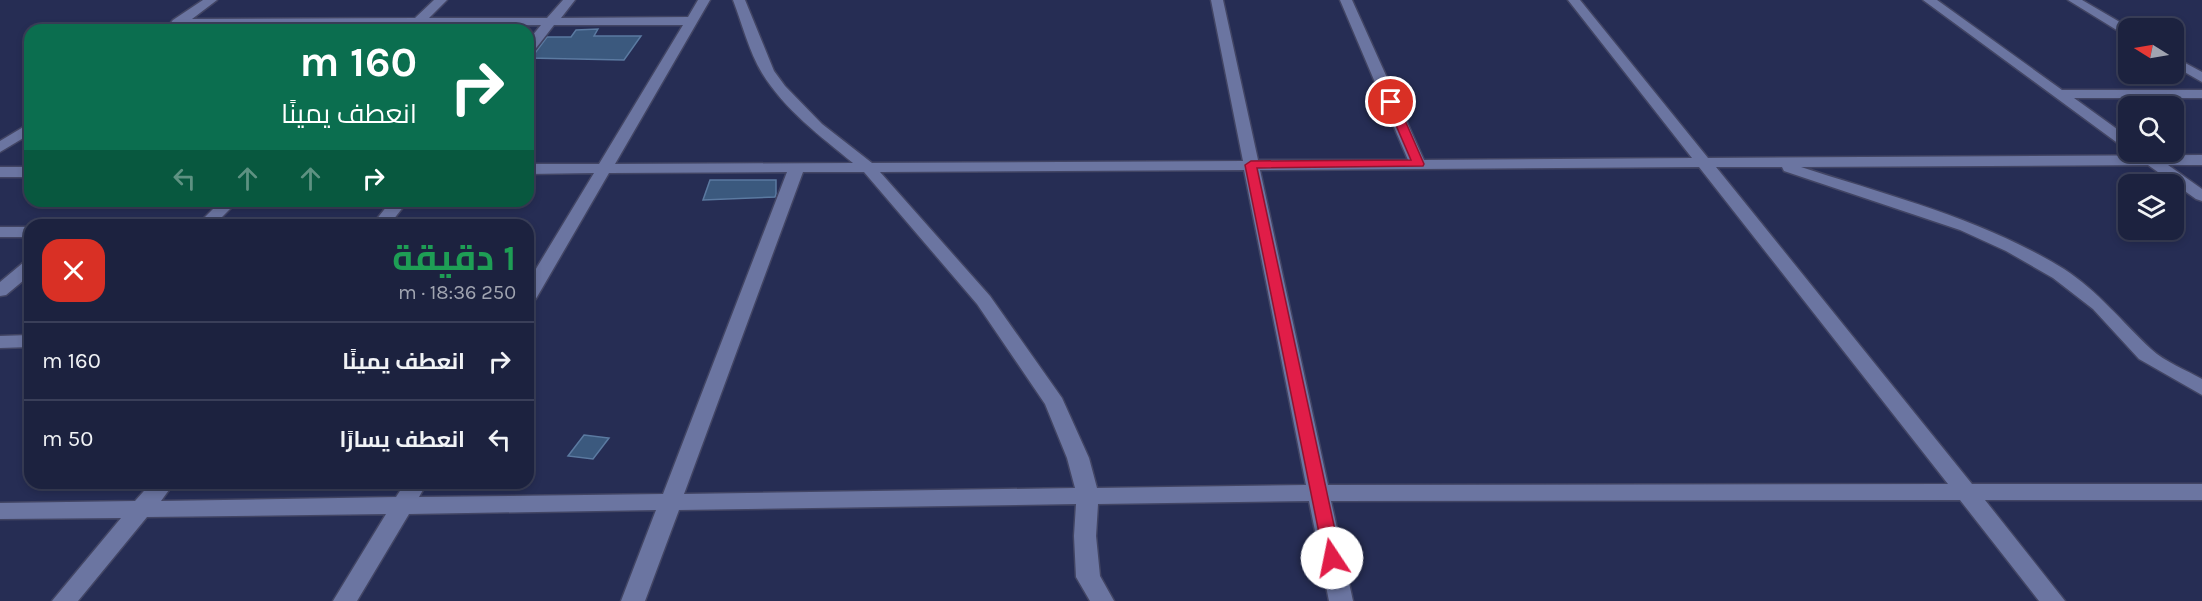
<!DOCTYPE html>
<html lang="ar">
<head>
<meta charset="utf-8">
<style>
	body { margin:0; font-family:Karla,Cairo,sans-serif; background:#292f4a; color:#f1f3f6; direction:rtl; height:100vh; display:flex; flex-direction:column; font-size:22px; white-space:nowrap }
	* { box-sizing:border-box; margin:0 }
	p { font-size:20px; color:#a0a4b0 }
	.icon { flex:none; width:33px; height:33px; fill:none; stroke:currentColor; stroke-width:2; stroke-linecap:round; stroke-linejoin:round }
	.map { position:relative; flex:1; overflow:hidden; direction:ltr }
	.drawer { position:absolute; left:24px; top:219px; width:510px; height:270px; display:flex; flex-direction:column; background:#1c223f; border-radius:18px; box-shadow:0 3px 9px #0003,0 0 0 2px #3a3f59; direction:rtl }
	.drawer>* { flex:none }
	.hud { position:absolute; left:24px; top:24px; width:510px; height:183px; border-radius:18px; box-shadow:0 3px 9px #0003,0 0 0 2px #3a3f59; direction:rtl; background:#0b6e4f; color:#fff; overflow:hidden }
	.needle { width:39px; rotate:281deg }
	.controls { position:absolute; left:2118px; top:18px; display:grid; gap:12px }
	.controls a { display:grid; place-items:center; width:66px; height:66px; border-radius:12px; background:#1c223f; box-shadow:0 3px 9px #0003,0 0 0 2px #3a3f59; font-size:30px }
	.pin { position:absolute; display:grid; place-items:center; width:51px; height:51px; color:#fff; margin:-26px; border:3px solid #fff; border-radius:50%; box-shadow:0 2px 6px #0007 }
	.me { position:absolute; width:66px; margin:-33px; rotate:349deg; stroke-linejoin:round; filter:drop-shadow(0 0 4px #0008) }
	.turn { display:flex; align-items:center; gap:21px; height:126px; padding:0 18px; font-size:27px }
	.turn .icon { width:78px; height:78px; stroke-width:2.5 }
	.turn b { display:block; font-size:42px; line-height:51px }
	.lanes { display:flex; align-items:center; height:57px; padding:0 18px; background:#0003; justify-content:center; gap:30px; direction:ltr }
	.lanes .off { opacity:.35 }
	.round { display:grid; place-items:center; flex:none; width:63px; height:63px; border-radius:18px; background:#292f4a }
	.headline { display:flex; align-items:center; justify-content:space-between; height:102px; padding:0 18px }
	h1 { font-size:36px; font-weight:700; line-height:45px; color:#1e9e55 }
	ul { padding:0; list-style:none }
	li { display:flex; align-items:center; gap:18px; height:78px; padding:0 18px; border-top:2px solid #3a3f59 }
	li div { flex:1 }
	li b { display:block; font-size:22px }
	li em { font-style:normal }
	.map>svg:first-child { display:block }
</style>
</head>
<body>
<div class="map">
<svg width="2202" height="601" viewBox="0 0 2202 601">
	<rect width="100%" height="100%" fill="#262d54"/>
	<path fill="#3b597e" stroke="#5b7aa1" stroke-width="1.5" d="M 598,29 L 594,36 L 641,36 L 624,60 L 528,58 L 528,55 L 535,53 L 547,37 L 571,37 L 576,30 Z
		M 710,180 L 776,180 L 776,194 L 775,197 L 703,200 Z
		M 584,435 L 609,438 L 593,459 L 568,456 Z"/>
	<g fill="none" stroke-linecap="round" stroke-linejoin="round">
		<g stroke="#424564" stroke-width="3">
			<path id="street" d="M 203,0 L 217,0 L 192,19 L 415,18 L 434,0 L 447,0 L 429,18 L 547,18 L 563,0 L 575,0 L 561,18 L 688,17 L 698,0 L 710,0 L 615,164 L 853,163 C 820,136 784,109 762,73 C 749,52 742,23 733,0 L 745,0 L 774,71 L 785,86 L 822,124 L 872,163 L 1243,161 L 1211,0 L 1223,0 L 1258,160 L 1408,160 L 1340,0 L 1352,0 L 1424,160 L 1692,158 L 1568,0 L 1580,0 L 1708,158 L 2202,155 L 2202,165 L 2168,165 L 2202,189 L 2202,201 L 2196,199 L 2148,165 L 1801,167 C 1890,196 1983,219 2064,269 C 2098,291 2122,322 2151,349 C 2165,362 2186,370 2202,379 L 2202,395 L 2139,359 L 2093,309 L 2053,278 L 2006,251 L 1960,230 L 1784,171 L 1782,167 L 1716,167 L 1972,484 L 2202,484 L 2202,500 L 1985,500 L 2065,601 L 2039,601 L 1960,500 L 1331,501 L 1353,601 L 1329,601 L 1309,501 L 1098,504 L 1096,536 L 1100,576 L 1114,601 L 1090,601 L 1076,577 L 1074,536 L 1076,504 L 679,510 L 645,601 L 621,601 L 656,510 L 409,514 L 357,601 L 333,601 L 386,514 L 147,517 L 78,601 L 52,601 L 121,518 L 0,519 L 0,503 L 135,501 L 151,483 L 174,483 L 161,501 L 396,497 L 405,483 L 427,483 L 419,497 L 663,494 L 787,172 L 609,173 L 537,297 L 534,301 L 528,302 L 528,282 L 594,173 L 528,174 L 528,164 L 599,164 L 683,25 L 554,25 L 533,52 L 528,53 L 528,41 L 541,25 L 421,26 L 414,30 L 408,26 L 171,28 L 169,25 L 173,20 ZM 1699,167 L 1948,484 L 1328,485 L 1260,170 ZM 1244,170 L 1306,485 L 1097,488 L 1089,458 L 1062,398 L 990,296 L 880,172 ZM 803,172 L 864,172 L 977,304 L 1045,404 L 1067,458 L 1075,488 L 684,494 Z
				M 1923,0 L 1937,0 L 2062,90 L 2202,90 L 2202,98 L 2074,98 L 2128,137 L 2128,148 L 2123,147 Z
				M 2068,0 L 2082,0 L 2130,28 L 2128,37 Z
				M 2174,57 L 2202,72 L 2202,82 L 2174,66 Z
				M 30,123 L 30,134 L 0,152 L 0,141 Z
				M 0,167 L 30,167 L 30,177 L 0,177 Z
				M 221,201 L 238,201 L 214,225 L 197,225 Z
				M 391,201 L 408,201 L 389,225 L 372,225 Z
				M 0,227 L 30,227 L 30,237 L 0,237 Z
				M 30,261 L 30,275 L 6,295 L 0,296 L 0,282 L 24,262 Z
				M 30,335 L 30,347 L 0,348 L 0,336 Z"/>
		</g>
		<use href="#street" fill="#6b75a1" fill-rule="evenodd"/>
	</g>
	<path fill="#e11d48" stroke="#92132f" stroke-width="1.5" d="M 1391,99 L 1397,102 L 1424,164 L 1423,166 L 1257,168 L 1341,558 L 1338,563 L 1332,565 L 1326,563 L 1324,558 L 1245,165 L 1251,161 L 1411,160 L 1386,102 Z"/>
</svg>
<div class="controls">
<a><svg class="needle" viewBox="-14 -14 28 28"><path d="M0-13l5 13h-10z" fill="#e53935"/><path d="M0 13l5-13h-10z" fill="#a0a4b0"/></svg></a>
<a><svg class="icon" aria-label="search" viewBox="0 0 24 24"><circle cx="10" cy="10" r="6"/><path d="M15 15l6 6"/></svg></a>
<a><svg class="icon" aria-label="layers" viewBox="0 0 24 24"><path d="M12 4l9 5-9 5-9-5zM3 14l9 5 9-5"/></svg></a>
</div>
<div class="pin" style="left:1391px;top:102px;background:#d93025"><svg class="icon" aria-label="arrive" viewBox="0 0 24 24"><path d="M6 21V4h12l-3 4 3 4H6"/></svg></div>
<svg class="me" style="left:1332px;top:558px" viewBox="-20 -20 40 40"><circle r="19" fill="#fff"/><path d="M0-13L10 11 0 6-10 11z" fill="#e11d48"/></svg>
<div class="hud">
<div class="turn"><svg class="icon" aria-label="right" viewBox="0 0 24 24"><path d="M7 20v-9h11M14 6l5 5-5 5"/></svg><div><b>160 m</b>انعطف يمينًا</div></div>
<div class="lanes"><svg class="icon off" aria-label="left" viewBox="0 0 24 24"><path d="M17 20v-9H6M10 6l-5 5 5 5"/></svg><svg class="icon off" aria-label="ahead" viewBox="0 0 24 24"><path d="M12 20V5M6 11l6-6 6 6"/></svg><svg class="icon off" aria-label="ahead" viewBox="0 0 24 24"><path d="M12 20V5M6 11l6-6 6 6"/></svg><svg class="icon" aria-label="right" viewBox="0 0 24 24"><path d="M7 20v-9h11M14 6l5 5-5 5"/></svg></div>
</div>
<section class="drawer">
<div class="headline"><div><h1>1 دقيقة</h1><p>250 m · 18:36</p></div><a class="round" style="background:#d93025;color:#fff"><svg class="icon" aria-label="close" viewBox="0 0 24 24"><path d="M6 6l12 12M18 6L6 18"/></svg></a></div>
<ul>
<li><svg class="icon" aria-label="right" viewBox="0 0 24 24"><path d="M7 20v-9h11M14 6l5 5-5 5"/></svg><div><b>انعطف يمينًا</b></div><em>160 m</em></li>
<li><svg class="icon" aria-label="left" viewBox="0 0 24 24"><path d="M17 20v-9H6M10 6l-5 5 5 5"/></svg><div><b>انعطف يسارًا</b></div><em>50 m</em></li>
</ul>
</section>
</div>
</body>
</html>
